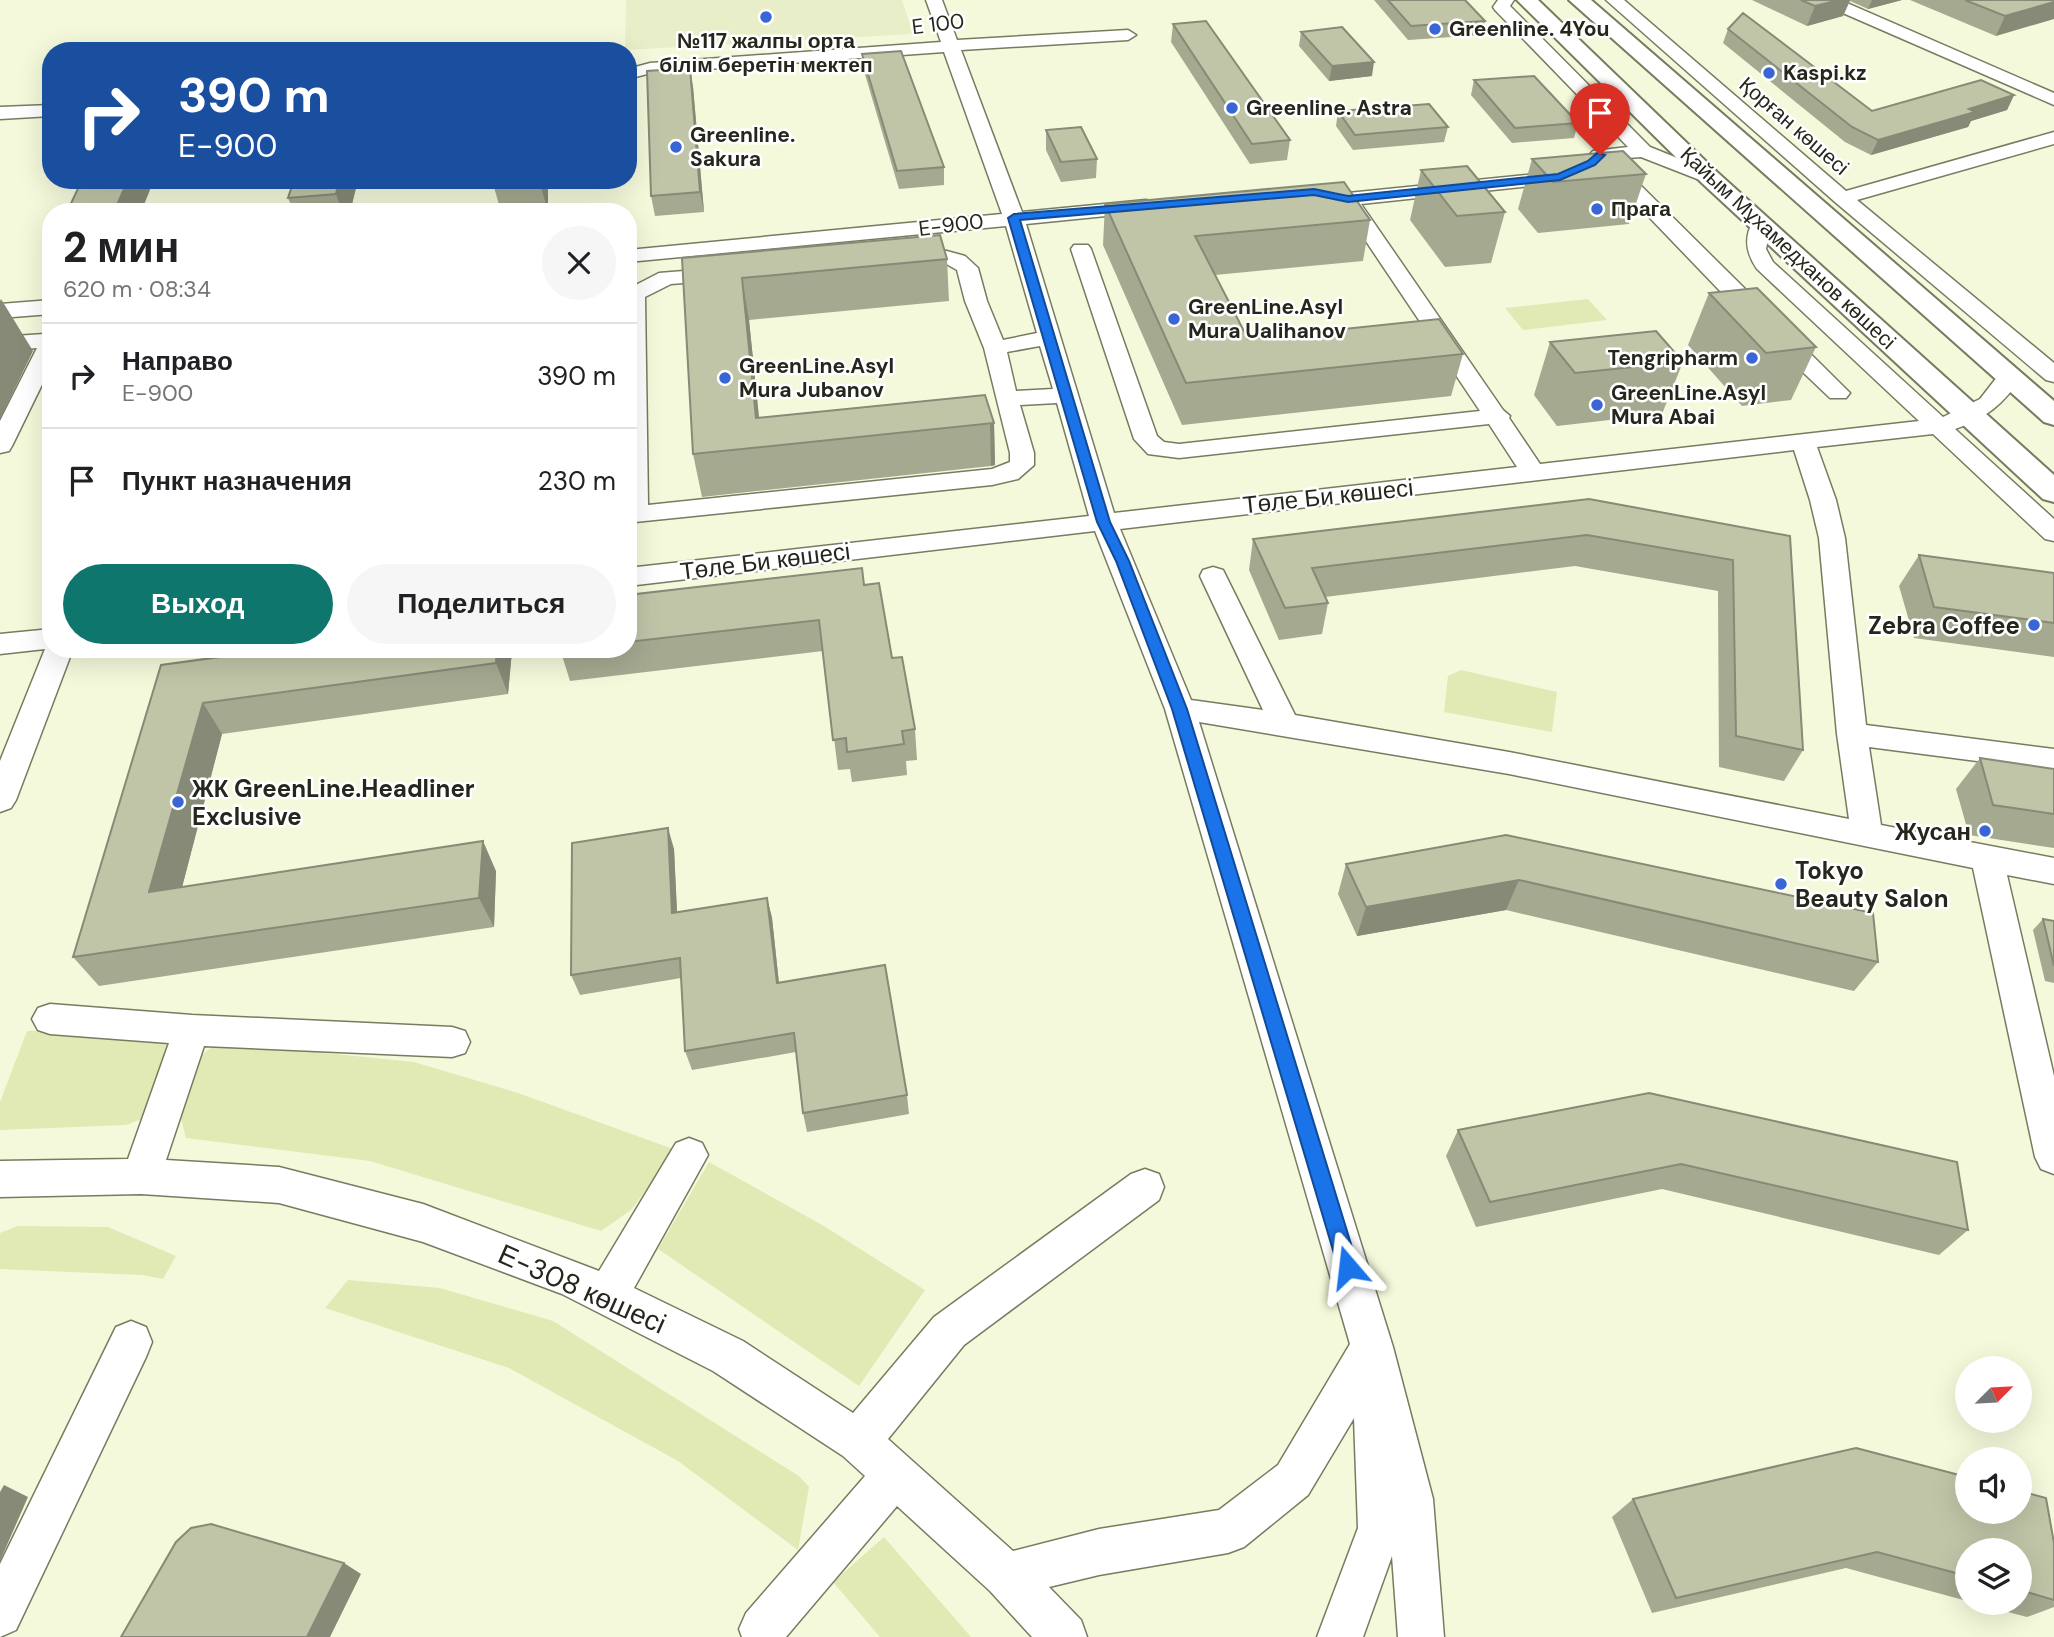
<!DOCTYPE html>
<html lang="ru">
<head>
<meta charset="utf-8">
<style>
	body { margin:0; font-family:"DM Sans",sans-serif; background:#f6f6f6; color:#202124; height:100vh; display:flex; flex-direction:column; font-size:26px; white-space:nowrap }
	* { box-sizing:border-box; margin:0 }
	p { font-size:23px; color:#757577 }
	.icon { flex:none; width:38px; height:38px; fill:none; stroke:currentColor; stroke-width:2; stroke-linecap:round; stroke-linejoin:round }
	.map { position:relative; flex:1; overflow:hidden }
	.panel { position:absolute; left:42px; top:203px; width:595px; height:455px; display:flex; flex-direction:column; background:#fff; border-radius:28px; box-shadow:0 7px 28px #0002 }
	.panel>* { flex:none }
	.guide { position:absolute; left:42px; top:42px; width:595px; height:147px; border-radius:28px; box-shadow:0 7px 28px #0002; background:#1a4fa0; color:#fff; overflow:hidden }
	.needle { width:46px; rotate:66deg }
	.tools { position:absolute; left:1955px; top:1356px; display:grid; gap:14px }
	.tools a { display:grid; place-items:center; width:77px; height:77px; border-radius:50%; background:#fff; box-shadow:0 7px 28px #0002; font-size:35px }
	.pin { position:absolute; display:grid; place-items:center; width:60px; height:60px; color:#fff; margin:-72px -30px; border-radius:50% 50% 50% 0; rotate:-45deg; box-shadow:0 0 7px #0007 }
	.pin .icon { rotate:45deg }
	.me { position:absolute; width:77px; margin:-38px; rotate:343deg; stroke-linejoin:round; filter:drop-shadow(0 0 5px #0008) }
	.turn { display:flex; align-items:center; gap:24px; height:147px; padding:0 21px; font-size:32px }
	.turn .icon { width:91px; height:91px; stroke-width:2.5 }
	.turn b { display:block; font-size:49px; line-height:60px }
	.round { display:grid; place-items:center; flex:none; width:74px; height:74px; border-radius:37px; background:#f6f6f6 }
	.head { display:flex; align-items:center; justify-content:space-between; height:119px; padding:0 21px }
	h1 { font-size:42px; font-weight:800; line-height:52px }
	.action { display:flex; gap:14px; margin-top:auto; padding:14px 21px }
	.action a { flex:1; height:80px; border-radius:42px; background:#0f766e; color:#fff; font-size:28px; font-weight:800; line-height:80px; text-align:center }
	.action a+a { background:#f6f6f6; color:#202124 }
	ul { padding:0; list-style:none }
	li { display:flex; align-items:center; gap:21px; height:105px; padding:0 21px; border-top:2px solid #e0e0e0 }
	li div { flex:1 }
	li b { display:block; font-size:26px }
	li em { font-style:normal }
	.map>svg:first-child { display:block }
</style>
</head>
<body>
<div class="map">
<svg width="2054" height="1637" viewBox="0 0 2054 1637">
	<rect width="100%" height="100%" fill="#f4f9db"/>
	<path fill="#e8eec8" d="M 626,0 L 902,0 L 913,34 L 625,50 Z"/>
	<path fill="#e1e9b5" d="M 1588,299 L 1607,320 L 1523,330 L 1505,308 Z
		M 1461,670 L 1557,692 L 1552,732 L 1444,712 L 1448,676 Z
		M 143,1026 L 169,1040 L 142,1119 L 126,1125 L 0,1130 L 0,1102 L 27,1031 Z
		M 218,1042 L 414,1062 L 518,1093 L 676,1150 L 631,1210 L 601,1231 L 370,1161 L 186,1138 L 179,1111 L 197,1059 Z
		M 709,1162 L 824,1226 L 925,1290 L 859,1386 L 658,1249 Z
		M 18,1226 L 108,1227 L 176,1256 L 163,1279 L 142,1275 L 0,1269 L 0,1233 Z
		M 348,1280 L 440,1288 L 553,1321 L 799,1476 L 809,1487 L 798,1550 L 678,1461 L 509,1368 L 325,1308 Z
		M 884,1537 L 971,1637 L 880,1637 L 833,1582 Z"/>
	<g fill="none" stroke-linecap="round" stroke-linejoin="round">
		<g stroke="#777b60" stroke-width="3">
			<path id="minor" d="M 926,0 L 942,0 L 957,40 L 1128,30 L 1136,35 L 1128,40 L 961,50 L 1022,212 L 1146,200 L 1153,202 L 1156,206 L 1153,210 L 1146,212 L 1026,224 L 1114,513 L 1517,467 L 1489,424 L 1179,458 L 1148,454 L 1134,439 L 1071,249 L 1074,245 L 1088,245 L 1091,249 L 1157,436 L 1164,442 L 1179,444 L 1480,411 L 1341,204 L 1306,196 L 1303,192 L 1306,188 L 1313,186 L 1348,193 L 1556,172 L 1585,159 L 1593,151 L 1628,147 L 1495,10 L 1493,7 L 1498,0 L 1514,0 L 1510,6 L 1650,147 L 1717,174 L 1720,178 L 1717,182 L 1710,184 L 1641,157 L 1614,159 L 1850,393 L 1846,398 L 1830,398 L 1746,318 L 1600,166 L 1560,183 L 1361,204 L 1503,410 L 1510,416 L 1509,418 L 1540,464 L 1919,421 L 1757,269 C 1746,253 1743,237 1754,220 L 1768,220 L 1771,224 L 1766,249 L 1773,262 L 1943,417 L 1980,399 L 2001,372 L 2017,372 L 2021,377 C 2004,404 1986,418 1955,429 L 2054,519 L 2054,541 L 2045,539 L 1933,434 L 1817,447 L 1836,500 L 1845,538 L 1866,725 L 2054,749 L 2054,771 L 1869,747 L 1881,825 L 2054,858 L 2054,884 L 2007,875 L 2054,1076 L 2054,1174 L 2041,1169 L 2035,1157 L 1973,868 L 1509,774 L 1199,722 L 1393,1347 L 1433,1499 L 1444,1637 L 1398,1637 L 1392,1556 L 1363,1637 L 1317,1637 L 1358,1528 L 1354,1418 L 1308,1495 L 1244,1547 L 1228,1553 L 1099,1575 L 1049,1587 L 1081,1620 L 1087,1637 L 1032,1637 L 990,1591 L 897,1506 L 786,1637 L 742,1637 L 739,1629 L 746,1613 L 865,1476 L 843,1456 L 713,1371 L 562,1294 L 423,1242 L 279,1203 L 141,1194 L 0,1197 L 0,1161 L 128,1159 L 169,1043 L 50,1034 L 38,1030 L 32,1019 L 38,1008 L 50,1004 L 192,1015 L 452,1027 L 465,1031 L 470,1042 L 465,1053 L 452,1057 L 204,1046 L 166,1160 L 279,1167 L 423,1204 L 599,1271 L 676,1143 L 689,1138 L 702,1143 L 708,1155 L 634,1288 L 743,1341 L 853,1413 L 934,1317 L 1131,1174 L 1145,1169 L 1159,1174 L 1164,1187 L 1159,1200 L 964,1345 L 888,1439 L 1013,1551 L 1099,1529 L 1219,1510 L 1278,1465 L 1350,1344 L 1165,709 L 1095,531 L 628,586 L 628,568 L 1089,516 L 1057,403 L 1020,405 L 1034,453 L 1034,465 L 1018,479 L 992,485 L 635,522 L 628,520 L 628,289 L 659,273 L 943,250 L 965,256 L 978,268 L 987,301 L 1003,340 L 1037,333 L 1006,226 L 628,262 L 628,250 L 1002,214 L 944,52 L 651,73 L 628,79 L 628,69 L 650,63 L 941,42 ZM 943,262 L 957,270 L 965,301 L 984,348 L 1010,453 L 1010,462 L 992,469 L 648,505 L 645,297 L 671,284 ZM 1040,346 L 1053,389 L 1016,391 L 1007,352 ZM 1794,450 L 1810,500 L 1819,538 L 1837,734 L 1849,819 L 1509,752 L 1295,715 L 1226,576 L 1223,570 L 1213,567 L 1203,570 L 1200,576 L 1263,710 L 1191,700 L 1120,529 Z
				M 1606,0 L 1624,0 L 1846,191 L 2054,132 L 2054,144 L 1857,200 L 2054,363 L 2054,382 L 2046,380 L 1835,202 Z
				M 1818,0 L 1840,0 L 2054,93 L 2054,105 L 1820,3 Z
				M 51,105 L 51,116 L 0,119 L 0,107 Z
				M 51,300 L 51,314 L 0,318 L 0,304 Z
				M 44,334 L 51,336 L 51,366 L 12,446 L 9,451 L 0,453 L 0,421 L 37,348 L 0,351 L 0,337 Z
				M 51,629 L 51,649 L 73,649 L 16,800 L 11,808 L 0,812 L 0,761 L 45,649 L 0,654 L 0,634 Z
				M 131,1321 L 146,1327 L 152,1342 L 146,1357 L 16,1630 L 0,1637 L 0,1564 L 116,1327 Z"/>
		</g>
		<g stroke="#777b60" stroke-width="4">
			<path id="major" d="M 1517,0 L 1538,0 L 1718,173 L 2054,475 L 2054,502 L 2043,499 L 1702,183 Z
				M 1569,0 L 1591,0 L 2054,401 L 2054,425 L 2044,422 Z"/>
		</g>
		<use href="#minor" fill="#fff" fill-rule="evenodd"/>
		<use href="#major" fill="#fff" fill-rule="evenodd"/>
	</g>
	<path fill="#a5a990" d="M 1374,0 L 1465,0 L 1485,21 L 1481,35 L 1408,40 Z
		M 1752,0 L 1902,0 L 1868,9 L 1850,1 L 1843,16 L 1807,26 Z
		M 1910,0 L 2054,0 L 1996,36 Z
		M 1173,24 L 1290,140 L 1287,160 L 1250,164 L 1171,42 Z
		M 1728,29 L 1872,111 L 2014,95 L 2007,110 L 1971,121 L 1968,127 L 1871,155 L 1845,142 L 1723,43 Z
		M 1301,32 L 1372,76 L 1329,81 L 1299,46 Z
		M 862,54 L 944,167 L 944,185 L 899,189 L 864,71 Z
		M 1474,80 L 1578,123 L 1574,138 L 1512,143 L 1471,95 Z
		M 693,87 L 704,212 L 655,216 L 651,196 Z
		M 1338,111 L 1448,127 L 1444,142 L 1353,150 L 1336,126 Z
		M 1046,130 L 1097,159 L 1096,178 L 1061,182 L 1046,150 Z
		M 1532,159 L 1646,174 L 1629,224 L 1538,233 L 1518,209 Z
		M 1421,170 L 1505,212 L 1491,263 L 1445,267 L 1410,220 Z
		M 294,180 L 358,180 L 350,212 L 294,212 L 288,198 Z
		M 548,180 L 548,212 L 501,212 L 494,187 Z
		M 1105,204 L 1370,220 L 1363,261 L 1215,275 L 1248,339 L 1463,354 L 1451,396 L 1182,425 L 1103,245 Z
		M 682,258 L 947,259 L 949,301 L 749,320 L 759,418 L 994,423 L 995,465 L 991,466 L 702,497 L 693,454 Z
		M 1709,293 L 1816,347 L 1791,400 L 1742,406 L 1688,345 Z
		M 1550,342 L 1683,362 L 1662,414 L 1557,426 L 1534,395 Z
		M 1589,499 L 1790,536 L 1803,750 L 1784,781 L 1719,767 L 1718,591 L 1575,566 L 1325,597 L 1328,603 L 1322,634 L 1279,640 L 1249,570 L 1253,539 Z
		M 1919,555 L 2054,573 L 2054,657 L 1914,638 L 1899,586 Z
		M 864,585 L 892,658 L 915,729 L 917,760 L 906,761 L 907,775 L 852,782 L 850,769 L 838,770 L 823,651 L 570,681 L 560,649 L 628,649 L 628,595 Z
		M 512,651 L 508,694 L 222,734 L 182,887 L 496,871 L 494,927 L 99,986 L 73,957 L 161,665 Z
		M 1980,758 L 2054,769 L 2054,848 L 1969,835 L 1956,789 Z
		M 1506,835 L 1878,962 L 1854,991 L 1506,910 L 1357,936 L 1338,894 L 1346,864 Z
		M 674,849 L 677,912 L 767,898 L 772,918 L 779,983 L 907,1095 L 909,1114 L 807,1132 L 803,1113 L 796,1052 L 692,1070 L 685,1051 L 681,978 L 580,995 L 571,975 Z
		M 2043,919 L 2054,921 L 2054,983 L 2045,981 L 2033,930 Z
		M 1649,1093 L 1968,1230 L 1939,1255 L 1662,1189 L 1476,1227 L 1446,1156 L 1458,1130 Z
		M 1633,1499 L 2054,1543 L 2054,1607 L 2027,1617 L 1974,1603 L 2020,1603 L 2020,1550 L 1967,1550 L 1967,1601 L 1846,1568 L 1652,1613 L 1612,1517 Z"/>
	<path fill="#868a76" d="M 1839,0 L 1850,0 L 1843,16 L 1807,26 L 1815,6 Z
		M 1872,0 L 1902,0 L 1868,9 Z
		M 2054,2 L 2054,19 L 1996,36 L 2005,16 Z
		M 1374,62 L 1372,76 L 1329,81 L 1332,66 Z
		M 690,68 L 693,87 L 704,212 L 700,192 Z
		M 2014,95 L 2007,110 L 1971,121 L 1968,127 L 1871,155 L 1878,140 L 1969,109 Z
		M 128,180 L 154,180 L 141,212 L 114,212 Z
		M 339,180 L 358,180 L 350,212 L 342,212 L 336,194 Z
		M 540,180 L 548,180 L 548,212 L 540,183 Z
		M 742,278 L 749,320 L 762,447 L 756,418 Z
		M 1,299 L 33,351 L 0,419 L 0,301 Z
		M 994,423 L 995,465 L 991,466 L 990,424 Z
		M 497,649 L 511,649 L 512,651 L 508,694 L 496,663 Z
		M 203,703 L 222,734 L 173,922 L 149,892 Z
		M 668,828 L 674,849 L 678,933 L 672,913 Z
		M 483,841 L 496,871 L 494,927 L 479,898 Z
		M 1519,880 L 1506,910 L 1357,936 L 1366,907 Z
		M 767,898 L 772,918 L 781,1003 L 777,983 Z
		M 4,1485 L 28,1497 L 0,1561 L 0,1492 Z
		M 344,1563 L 361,1574 L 330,1637 L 307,1637 Z"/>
	<path fill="#c0c5a8" stroke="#868a76" stroke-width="2" d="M 1388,0 L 1465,0 L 1485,21 L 1411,26 Z
		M 1801,0 L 1839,0 L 1815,6 Z
		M 1965,0 L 2054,0 L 2054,2 L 2005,16 Z
		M 1743,13 L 1872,111 L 1981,80 L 2014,95 L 1969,109 L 1975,112 L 1878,140 L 1852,127 L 1728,29 Z
		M 1206,21 L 1290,140 L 1252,144 L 1173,24 Z
		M 1342,27 L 1374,62 L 1332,66 L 1301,32 Z
		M 901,51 L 944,167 L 897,171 L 862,54 Z
		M 690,68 L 700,192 L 651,196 L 647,71 Z
		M 1534,76 L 1578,123 L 1515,128 L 1474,80 Z
		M 1429,104 L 1448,127 L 1355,135 L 1338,111 Z
		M 1081,127 L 1097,159 L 1061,162 L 1046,130 Z
		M 1623,151 L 1646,174 L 1553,182 L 1532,159 Z
		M 1467,166 L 1505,212 L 1457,216 L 1421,170 Z
		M 82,180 L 128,180 L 114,212 L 67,212 Z
		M 294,180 L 339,180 L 336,194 L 288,198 Z
		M 494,180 L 540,180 L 540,183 L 494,187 Z
		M 1344,182 L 1370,220 L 1195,236 L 1248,339 L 1439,319 L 1463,354 L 1186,383 L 1105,204 Z
		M 940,235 L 947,259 L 742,278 L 756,418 L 985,395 L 994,423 L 693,454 L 682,258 Z
		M 1757,288 L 1816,347 L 1766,353 L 1709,293 Z
		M 1656,331 L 1683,362 L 1575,373 L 1550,342 Z
		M 1589,499 L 1790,536 L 1803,750 L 1736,736 L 1733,560 L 1587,535 L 1312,568 L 1328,603 L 1285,608 L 1253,539 Z
		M 1919,555 L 2054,573 L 2054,623 L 1934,607 Z
		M 862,568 L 864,585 L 879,583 L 892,658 L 902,657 L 915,729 L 902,731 L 904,744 L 847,752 L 846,738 L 833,740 L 819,620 L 628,642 L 628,595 Z
		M 279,649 L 497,649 L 496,663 L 203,703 L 149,892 L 483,841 L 479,898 L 73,957 L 161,665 Z
		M 1980,758 L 2054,769 L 2054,814 L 1993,805 Z
		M 668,828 L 672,913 L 767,898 L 777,983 L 885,965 L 907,1095 L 803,1113 L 794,1033 L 685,1051 L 680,958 L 571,975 L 572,843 Z
		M 1506,835 L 1873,913 L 1878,962 L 1519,880 L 1366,907 L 1346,864 Z
		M 2043,919 L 2054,921 L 2054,966 Z
		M 1649,1093 L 1957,1162 L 1968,1230 L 1681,1164 L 1490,1202 L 1458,1130 Z
		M 1856,1448 L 1967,1477 L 1967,1512 L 2020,1512 L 2020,1491 L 2046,1498 L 2054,1543 L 2054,1600 L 2020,1590 L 2020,1550 L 1967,1550 L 1967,1576 L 1877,1552 L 1676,1598 L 1633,1499 Z
		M 211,1524 L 344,1563 L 307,1637 L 121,1637 L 176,1542 L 191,1528 Z"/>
	<path fill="#1a73e8" stroke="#114b97" stroke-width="2" d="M 1597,153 L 1605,155 L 1595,165 L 1560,180 L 1348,202 L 1314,195 L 1020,220 L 1110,522 L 1129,561 L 1187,709 L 1358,1267 L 1355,1274 L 1348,1277 L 1341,1274 L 1338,1267 L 1172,709 L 1116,561 L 1097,522 L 1008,218 L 1014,214 L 1314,189 L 1348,196 L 1558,174 L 1588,161 Z"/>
	<g fill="#3a65d5" stroke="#fff" stroke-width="2.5">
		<circle cx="766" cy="17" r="7"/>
		<circle cx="1435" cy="29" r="7"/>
		<circle cx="1769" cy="73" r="7"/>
		<circle cx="1232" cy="108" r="7"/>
		<circle cx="676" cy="147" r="7"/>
		<circle cx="1597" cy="209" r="7"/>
		<circle cx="1174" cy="319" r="7"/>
		<circle cx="1752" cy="358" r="7"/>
		<circle cx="725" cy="378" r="7"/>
		<circle cx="1597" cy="405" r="7"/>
		<circle cx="2034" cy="625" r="7"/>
		<circle cx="178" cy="802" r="7"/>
		<circle cx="1985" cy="831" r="7"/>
		<circle cx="1781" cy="884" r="7"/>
	</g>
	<g text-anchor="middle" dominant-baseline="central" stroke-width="5" stroke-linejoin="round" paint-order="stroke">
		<g font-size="21" fill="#25271c" stroke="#fff">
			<text transform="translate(938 24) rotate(-7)">E 100</text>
			<text transform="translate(1794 126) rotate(41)">Қорған көшесі</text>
			<text transform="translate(951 225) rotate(-7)">E-900</text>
			<text transform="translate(1788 248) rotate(43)">Қайым Мұхамедханов көшесі</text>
		</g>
		<g font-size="21" font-weight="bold" fill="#25271c" stroke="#fff" text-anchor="start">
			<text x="1449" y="29">Greenline. 4You</text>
			<text x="766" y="41" text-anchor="middle">№117 жалпы орта<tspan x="766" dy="24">білім беретін мектеп</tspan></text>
			<text x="1783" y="73">Kaspi.kz</text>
			<text x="1246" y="108">Greenline. Astra</text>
			<text x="690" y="135">Greenline.<tspan x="690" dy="24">Sakura</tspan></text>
			<text x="1611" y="209">Прага</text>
			<text x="1188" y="307">GreenLine.Asyl<tspan x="1188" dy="24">Mura Ualihanov</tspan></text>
			<text x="1738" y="358" text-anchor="end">Tengripharm</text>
			<text x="739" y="366">GreenLine.Asyl<tspan x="739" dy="24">Mura Jubanov</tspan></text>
			<text x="1611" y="393">GreenLine.Asyl<tspan x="1611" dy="24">Mura Abai</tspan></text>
		</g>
		<g font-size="24" fill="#25271c" stroke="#fff">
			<text transform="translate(1328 496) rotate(-6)">Төле Би көшесі</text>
			<text transform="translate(765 561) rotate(-7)">Төле Би көшесі</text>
		</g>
		<g font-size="24" font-weight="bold" fill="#25271c" stroke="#fff" text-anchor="end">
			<text x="2020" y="625">Zebra Coffee</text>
			<text x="192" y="788" text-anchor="start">ЖК GreenLine.Headliner<tspan x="192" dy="28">Exclusive</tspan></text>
			<text x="1971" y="831">Жусан</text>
			<text x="1795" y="870" text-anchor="start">Tokyo<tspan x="1795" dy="28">Beauty Salon</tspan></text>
		</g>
		<g font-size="28" fill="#25271c" stroke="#fff">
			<text transform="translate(582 1289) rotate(24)">Е-308 көшесі</text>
		</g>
	</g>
</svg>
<div class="tools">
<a><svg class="needle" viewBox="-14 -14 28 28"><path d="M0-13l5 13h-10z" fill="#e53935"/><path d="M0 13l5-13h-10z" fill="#757577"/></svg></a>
<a><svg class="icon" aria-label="sound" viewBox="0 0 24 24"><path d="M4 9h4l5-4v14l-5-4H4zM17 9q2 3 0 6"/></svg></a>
<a><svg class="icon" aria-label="layers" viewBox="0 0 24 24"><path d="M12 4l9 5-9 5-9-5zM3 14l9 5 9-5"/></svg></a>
</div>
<div class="pin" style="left:1600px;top:155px;background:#d93025"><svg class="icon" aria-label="arrive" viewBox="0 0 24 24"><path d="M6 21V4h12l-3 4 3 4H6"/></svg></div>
<svg class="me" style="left:1348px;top:1267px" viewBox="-20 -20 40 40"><path d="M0-17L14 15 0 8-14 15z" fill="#1a73e8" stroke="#fff" stroke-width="4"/></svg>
<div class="guide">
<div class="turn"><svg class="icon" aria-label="right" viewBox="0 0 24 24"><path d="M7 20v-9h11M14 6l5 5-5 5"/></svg><div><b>390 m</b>E-900</div></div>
</div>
<section class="panel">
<div class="head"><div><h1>2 мин</h1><p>620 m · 08:34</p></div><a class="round"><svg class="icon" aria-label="close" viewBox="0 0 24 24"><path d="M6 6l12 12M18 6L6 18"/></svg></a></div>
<ul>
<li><svg class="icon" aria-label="right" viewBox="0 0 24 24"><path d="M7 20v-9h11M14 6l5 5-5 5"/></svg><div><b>Направо</b><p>E-900</p></div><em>390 m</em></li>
<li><svg class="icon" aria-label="arrive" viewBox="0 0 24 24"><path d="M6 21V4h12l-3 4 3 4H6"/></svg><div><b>Пункт назначения</b></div><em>230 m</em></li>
</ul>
<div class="action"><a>Выход</a><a>Поделиться</a></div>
</section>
</div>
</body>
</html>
